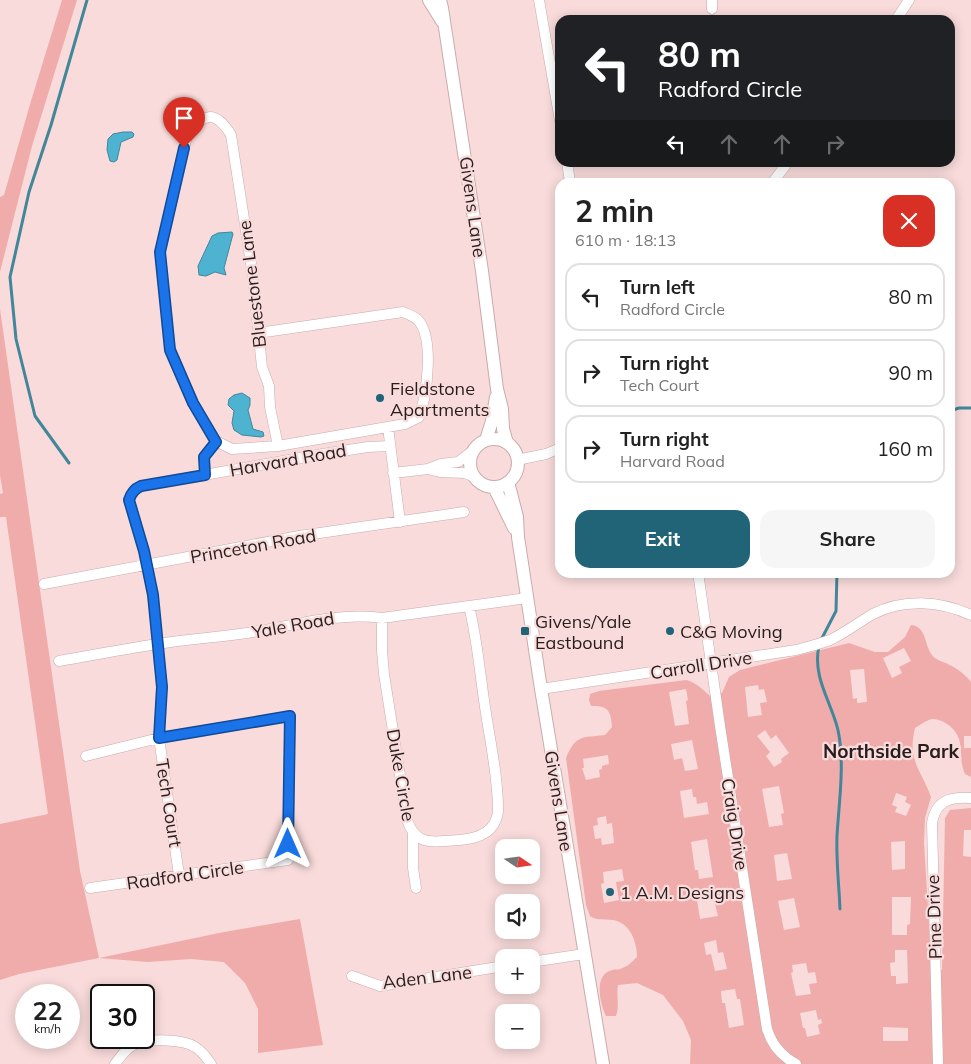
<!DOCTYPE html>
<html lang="en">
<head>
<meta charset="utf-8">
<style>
	body { margin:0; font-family:Mulish,sans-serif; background:#f6f6f6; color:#222; height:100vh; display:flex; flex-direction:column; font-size:19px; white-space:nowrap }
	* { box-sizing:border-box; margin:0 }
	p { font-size:16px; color:#767676 }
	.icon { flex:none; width:28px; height:28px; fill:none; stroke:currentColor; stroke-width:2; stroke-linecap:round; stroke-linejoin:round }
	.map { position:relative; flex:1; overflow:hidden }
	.sheet { position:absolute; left:555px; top:178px; width:400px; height:400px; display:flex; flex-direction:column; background:#fff; border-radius:15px; box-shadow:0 2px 12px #0003 }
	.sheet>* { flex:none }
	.guide { position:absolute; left:555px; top:15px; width:400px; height:152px; border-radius:15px; box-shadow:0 2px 12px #0003; background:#202124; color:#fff; overflow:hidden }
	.needle { width:32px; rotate:103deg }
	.controls { position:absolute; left:495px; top:839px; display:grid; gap:10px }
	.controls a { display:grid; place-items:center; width:45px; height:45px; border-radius:10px; background:#fff; box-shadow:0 2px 12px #0003; font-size:25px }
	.speed { position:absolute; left:15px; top:984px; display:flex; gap:10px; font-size:25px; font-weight:700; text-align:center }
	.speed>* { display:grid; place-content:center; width:65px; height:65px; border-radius:50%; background:#fff; box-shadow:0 2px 12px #0003; line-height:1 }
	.speed small { font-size:12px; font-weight:400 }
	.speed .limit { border:2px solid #111; border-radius:8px; background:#fff; color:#111 }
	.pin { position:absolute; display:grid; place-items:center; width:42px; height:42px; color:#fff; margin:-51px -21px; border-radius:50% 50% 50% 0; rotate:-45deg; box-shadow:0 0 5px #0007 }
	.pin .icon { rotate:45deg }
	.me { position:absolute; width:55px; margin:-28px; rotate:0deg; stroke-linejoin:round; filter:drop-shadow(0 0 4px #0008) }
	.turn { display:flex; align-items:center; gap:18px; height:105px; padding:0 20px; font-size:22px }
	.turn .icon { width:65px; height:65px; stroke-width:2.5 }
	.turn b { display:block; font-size:35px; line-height:42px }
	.lanes { display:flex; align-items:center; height:48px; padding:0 20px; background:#0003; justify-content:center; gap:25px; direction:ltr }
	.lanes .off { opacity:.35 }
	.round { display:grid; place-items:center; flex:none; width:52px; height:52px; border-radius:15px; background:#f6f6f6 }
	.summary { display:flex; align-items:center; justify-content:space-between; height:85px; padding:0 20px }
	h1 { font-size:30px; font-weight:700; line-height:38px }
	.action { display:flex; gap:10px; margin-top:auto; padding:10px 20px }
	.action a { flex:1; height:58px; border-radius:15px; background:#216477; color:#fff; font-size:20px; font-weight:700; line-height:58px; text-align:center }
	.action a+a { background:#f6f6f6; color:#222 }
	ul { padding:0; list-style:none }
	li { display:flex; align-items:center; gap:15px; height:68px; margin:0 10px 8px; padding:0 10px; border:2px solid #e0e0e0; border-radius:15px }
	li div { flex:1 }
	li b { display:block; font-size:19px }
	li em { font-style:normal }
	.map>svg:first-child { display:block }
</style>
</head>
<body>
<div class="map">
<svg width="971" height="1064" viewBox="0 0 971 1064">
	<rect width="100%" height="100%" fill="#f8dbda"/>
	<path fill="#f0acab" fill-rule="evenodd" d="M 62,0 L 77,0 L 32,146 L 0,272 L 0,197 L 4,195 L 31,101 Z
		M 0,309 L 80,871 L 99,958 L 224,932 L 300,919 L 323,1045 L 258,1053 L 258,1009 L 245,983 L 224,962 L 191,959 L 148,962 L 99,958 L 19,974 L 0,980 L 0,824 L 48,814 L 6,517 L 0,517 L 0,494 L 3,493 L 0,475 Z
		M 911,625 C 929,627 923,649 935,658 C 938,660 942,662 946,663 C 956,668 964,673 971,682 L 971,736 L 964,736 L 964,748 L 971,748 L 971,777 L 965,774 C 959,760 963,752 959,739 C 956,729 944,719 932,719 C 927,720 920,725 915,728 C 907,761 921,769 931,797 L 925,818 L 924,843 L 932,972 L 942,970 L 945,818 L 950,810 L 971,808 L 971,830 L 964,830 L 963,856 L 971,857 L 971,1064 L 690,1064 L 691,1040 L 683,1021 L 663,995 L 637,983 L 618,985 C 616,996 620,1005 616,1016 L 606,1016 C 600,1003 593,975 612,970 C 615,969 618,970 620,969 C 627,967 632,962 637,957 C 637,941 630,923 613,920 C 604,919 597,921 590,916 L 586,905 L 566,758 C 576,734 582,738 605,735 L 612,727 C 611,711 608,705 591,706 L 589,700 L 590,694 L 599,691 L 686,680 C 697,682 703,691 712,697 L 722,693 L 729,677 L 740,670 L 849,643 L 875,652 L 888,652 L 905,637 ZM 904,648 L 911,661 L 899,667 L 902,673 L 892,678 L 883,658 ZM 864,669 L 867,702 L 857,703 L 857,698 L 853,699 L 850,670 ZM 758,685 L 759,690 L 764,689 L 767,702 L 760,703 L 762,715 L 748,717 L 745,687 ZM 686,689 L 688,700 L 686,701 L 689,724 L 675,726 L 669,692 ZM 765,730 L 771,739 L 776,735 L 789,753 L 781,759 L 782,762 L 774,767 L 766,756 L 770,752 L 757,736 ZM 692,740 L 698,769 L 685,771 L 682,758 L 674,760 L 671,744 ZM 608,755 L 609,764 L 602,766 L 602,769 L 599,770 L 600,777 L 586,780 L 582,768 L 584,768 L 583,759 ZM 779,786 L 784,813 L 781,814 L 783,825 L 769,827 L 762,789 ZM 692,789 L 693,797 L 696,797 L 697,804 L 707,802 L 709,814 L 684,818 L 680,791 ZM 896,793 L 907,797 L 905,802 L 911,805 L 906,816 L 895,812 L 897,807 L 892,805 ZM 606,816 L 607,824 L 612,823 L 614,843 L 602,845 L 601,838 L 595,839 L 593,826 L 598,825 L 597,818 ZM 707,839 L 713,877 L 699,879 L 698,870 L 695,870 L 691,842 ZM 905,841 L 905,869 L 892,870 L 891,842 ZM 787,853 L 792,879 L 777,881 L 774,855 ZM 622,869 L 624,881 L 616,882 L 619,900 L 604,903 L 601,884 L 604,883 L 603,872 ZM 712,891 L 718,916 L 700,919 L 696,894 ZM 892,897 L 911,897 L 910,924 L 907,925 L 907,935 L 892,935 ZM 794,898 L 800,927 L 784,930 L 778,901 ZM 716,940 L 718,953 L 723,952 L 727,969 L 715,971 L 711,954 L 706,955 L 704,943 ZM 895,950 L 907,950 L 908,983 L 896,984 L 896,976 L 891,976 L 890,963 L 895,962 ZM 806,963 L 808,973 L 815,972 L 817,983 L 809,984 L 811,994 L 796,996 L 791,973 L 793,972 L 792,965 ZM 735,989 L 737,999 L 740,999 L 744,1025 L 729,1028 L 725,1003 L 722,1003 L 721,991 ZM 816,1010 L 818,1020 L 821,1019 L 822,1023 L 818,1025 L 820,1034 L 807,1037 L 805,1028 L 803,1028 L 800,1013 ZM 883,1027 L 908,1028 L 908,1041 L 883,1041 Z"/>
	<path fill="#4eb3d0" stroke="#42869a" d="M 123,132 L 132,132 L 134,134 L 133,137 L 121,142 L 117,160 L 114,162 L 110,161 L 107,150 L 108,139 L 113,134 Z
		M 232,232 L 233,234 L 224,268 L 226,275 L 215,272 L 206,276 L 199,275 L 198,266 L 212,236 L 218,233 Z
		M 242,393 L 250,398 L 250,405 L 248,410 L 253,429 L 263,432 L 264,436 L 261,437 L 242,435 L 234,430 L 232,423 L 234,411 L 228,405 L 229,399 L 234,395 Z"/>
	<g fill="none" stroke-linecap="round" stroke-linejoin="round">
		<path stroke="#42869a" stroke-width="3" d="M 950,411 L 959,408 L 971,408
			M 69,463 L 35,416 L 16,339 L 10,277 L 29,192 L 51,125 L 87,0
			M 821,640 L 836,611 L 837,572
			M 819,646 C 812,677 831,701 838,730 C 845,764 839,801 837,836 C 836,860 839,885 840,909"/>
		<g stroke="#c8acab" stroke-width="11">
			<path id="minor" d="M 539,0 L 560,121
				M 712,0 L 712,9
				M 896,20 L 909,0
				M 567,162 L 570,182
				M 773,182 L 788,162
				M 258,333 L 403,312 C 407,314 413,316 417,319 C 435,336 427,396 419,417 L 405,424 L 278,446 L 232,449 L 214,440 L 193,403 L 170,349 L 160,252 L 187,136 C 203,113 215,109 231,135 L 252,270 L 262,367 L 269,386 L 270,407 L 278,446
				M 388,427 L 400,522
				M 517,460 L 546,454 L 560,448
				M 428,469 L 441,464 L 458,462 L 474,450
				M 393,473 L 428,469 L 440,472 L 465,473 L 475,477
				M 205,475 L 204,457 L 215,442
				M 698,572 L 720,726 L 767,1029 C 772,1045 781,1056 796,1064
				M 44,584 L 299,536 L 464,512
				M 382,618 L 382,651 L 384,674 L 407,820 C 414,840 425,843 445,841 C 462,840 484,840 494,824 C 496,820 498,815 498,810 C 498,776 490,741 485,707 C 480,674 477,638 469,606
				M 59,661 C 94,655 129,648 164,643 C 191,639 219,637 247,633 C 292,626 336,612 382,618 L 527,598
				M 541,689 L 796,650 C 808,647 819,644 830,640 C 845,633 859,622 873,614 C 904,598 941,601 971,615
				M 86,756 L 159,738 L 290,716 L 288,860 L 90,888
				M 413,833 L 413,868 L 416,888
				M 179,875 L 159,738 L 162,687 L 153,595 L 144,551 L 129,500 C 131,493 134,489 141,486 L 329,453 L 368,447 L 389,446
				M 531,962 L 584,954
				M 352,976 L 380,986 L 504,966
				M 115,1064 C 121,1056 128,1046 138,1043 C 152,1039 183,1039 195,1047 C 202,1051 207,1058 211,1064
				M 938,1064 L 932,823 C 936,800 950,797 971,798"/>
		</g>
		<g stroke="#c8acab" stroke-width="14">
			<path id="tertiary" d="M 429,0 L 442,21
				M 440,0 L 442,8 L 482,271 L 497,389 L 502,409 L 503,429 L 507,443
				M470 463a24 24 0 1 1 48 0a24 24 0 1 1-48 0Z
				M 486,440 L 492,421 L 496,397
				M 508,482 L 517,517 L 518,537 L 541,689 L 603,1064
				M 494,487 L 514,528"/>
		</g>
		<use href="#minor" stroke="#fff" stroke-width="10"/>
		<use href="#tertiary" stroke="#fff" stroke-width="12"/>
	</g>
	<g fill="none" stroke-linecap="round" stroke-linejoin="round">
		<g stroke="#114b97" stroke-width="12">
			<path id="route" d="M 184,148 L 160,252 L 170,350 L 193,403 L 216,442 L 204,457 L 205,475 L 141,486 C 134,489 131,493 129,500 L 144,551 L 153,595 L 162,687 L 159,738 L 290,716 L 288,844"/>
		</g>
		<use href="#route" stroke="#1a73e8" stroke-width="9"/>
	</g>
	<g fill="#216477" stroke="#f8dbda" stroke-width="2">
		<circle cx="380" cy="398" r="5"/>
		<rect x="520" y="626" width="10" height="10" rx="2.5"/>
		<circle cx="670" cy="631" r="5"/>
		<circle cx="610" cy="892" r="5"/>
	</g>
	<g text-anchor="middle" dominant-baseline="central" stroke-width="4.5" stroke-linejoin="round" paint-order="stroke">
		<g font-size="18" fill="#271d1d" stroke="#f8dbda">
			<text transform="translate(473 207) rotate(82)">Givens Lane</text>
			<text transform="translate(252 284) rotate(-97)">Bluestone Lane</text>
			<text transform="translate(288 460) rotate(-10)">Harvard Road</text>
			<text transform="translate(253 546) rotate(-10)">Princeton Road</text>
			<text transform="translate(293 625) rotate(-10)">Yale Road</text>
			<text transform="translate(701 665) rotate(-9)">Carroll Drive</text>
			<text transform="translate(401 775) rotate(80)">Duke Circle</text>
			<text transform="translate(559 801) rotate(81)">Givens Lane</text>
			<text transform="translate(169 803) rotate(81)">Tech Court</text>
			<text transform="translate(735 824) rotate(81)">Craig Drive</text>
			<text transform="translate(185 875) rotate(-8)">Radford Circle</text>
			<text transform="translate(934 917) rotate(-92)">Pine Drive</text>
			<text transform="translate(427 977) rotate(-7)">Aden Lane</text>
		</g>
		<g font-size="18" fill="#271d1d" stroke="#f8dbda" text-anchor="start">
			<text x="390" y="388">Fieldstone<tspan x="390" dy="21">Apartments</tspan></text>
			<text x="535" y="621">Givens/Yale<tspan x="535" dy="21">Eastbound</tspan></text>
			<text x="680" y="631">C&amp;G Moving</text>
			<text x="620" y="892">1 A.M. Designs</text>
		</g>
		<g font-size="19" font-weight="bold" fill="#271d1d" stroke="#f8dbda">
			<text x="891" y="751">Northside Park</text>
		</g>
	</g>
</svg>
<div class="controls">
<a><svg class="needle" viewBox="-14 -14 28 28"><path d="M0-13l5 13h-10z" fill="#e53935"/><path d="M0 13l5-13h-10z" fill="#767676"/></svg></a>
<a><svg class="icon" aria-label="sound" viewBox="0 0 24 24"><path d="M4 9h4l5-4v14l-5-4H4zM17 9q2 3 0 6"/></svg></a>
<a>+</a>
<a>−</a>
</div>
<div class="speed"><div>22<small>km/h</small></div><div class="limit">30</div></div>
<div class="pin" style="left:184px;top:148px;background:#d93025"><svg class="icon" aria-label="arrive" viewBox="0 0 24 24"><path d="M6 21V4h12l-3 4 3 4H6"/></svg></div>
<svg class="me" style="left:288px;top:844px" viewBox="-20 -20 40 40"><path d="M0-17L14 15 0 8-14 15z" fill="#1a73e8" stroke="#fff" stroke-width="4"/></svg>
<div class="guide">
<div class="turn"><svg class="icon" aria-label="left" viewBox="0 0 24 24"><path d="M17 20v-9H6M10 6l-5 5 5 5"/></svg><div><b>80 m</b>Radford Circle</div></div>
<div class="lanes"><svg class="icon" aria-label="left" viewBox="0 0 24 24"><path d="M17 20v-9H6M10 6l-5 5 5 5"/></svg><svg class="icon off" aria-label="ahead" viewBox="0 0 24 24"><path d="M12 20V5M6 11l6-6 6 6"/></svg><svg class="icon off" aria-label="ahead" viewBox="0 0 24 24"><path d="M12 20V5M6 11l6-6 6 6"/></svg><svg class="icon off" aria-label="right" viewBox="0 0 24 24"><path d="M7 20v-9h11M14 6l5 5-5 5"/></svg></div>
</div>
<section class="sheet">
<div class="summary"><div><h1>2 min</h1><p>610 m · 18:13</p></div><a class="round" style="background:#d93025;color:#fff"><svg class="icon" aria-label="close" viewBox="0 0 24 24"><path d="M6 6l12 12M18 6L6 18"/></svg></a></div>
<ul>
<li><svg class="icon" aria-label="left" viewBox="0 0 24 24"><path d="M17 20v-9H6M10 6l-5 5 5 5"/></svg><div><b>Turn left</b><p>Radford Circle</p></div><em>80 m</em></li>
<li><svg class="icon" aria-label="right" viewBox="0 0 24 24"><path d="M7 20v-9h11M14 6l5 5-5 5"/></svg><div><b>Turn right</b><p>Tech Court</p></div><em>90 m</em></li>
<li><svg class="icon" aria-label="right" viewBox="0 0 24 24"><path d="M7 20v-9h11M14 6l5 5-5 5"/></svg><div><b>Turn right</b><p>Harvard Road</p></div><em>160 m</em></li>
</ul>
<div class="action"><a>Exit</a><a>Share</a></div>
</section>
</div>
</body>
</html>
